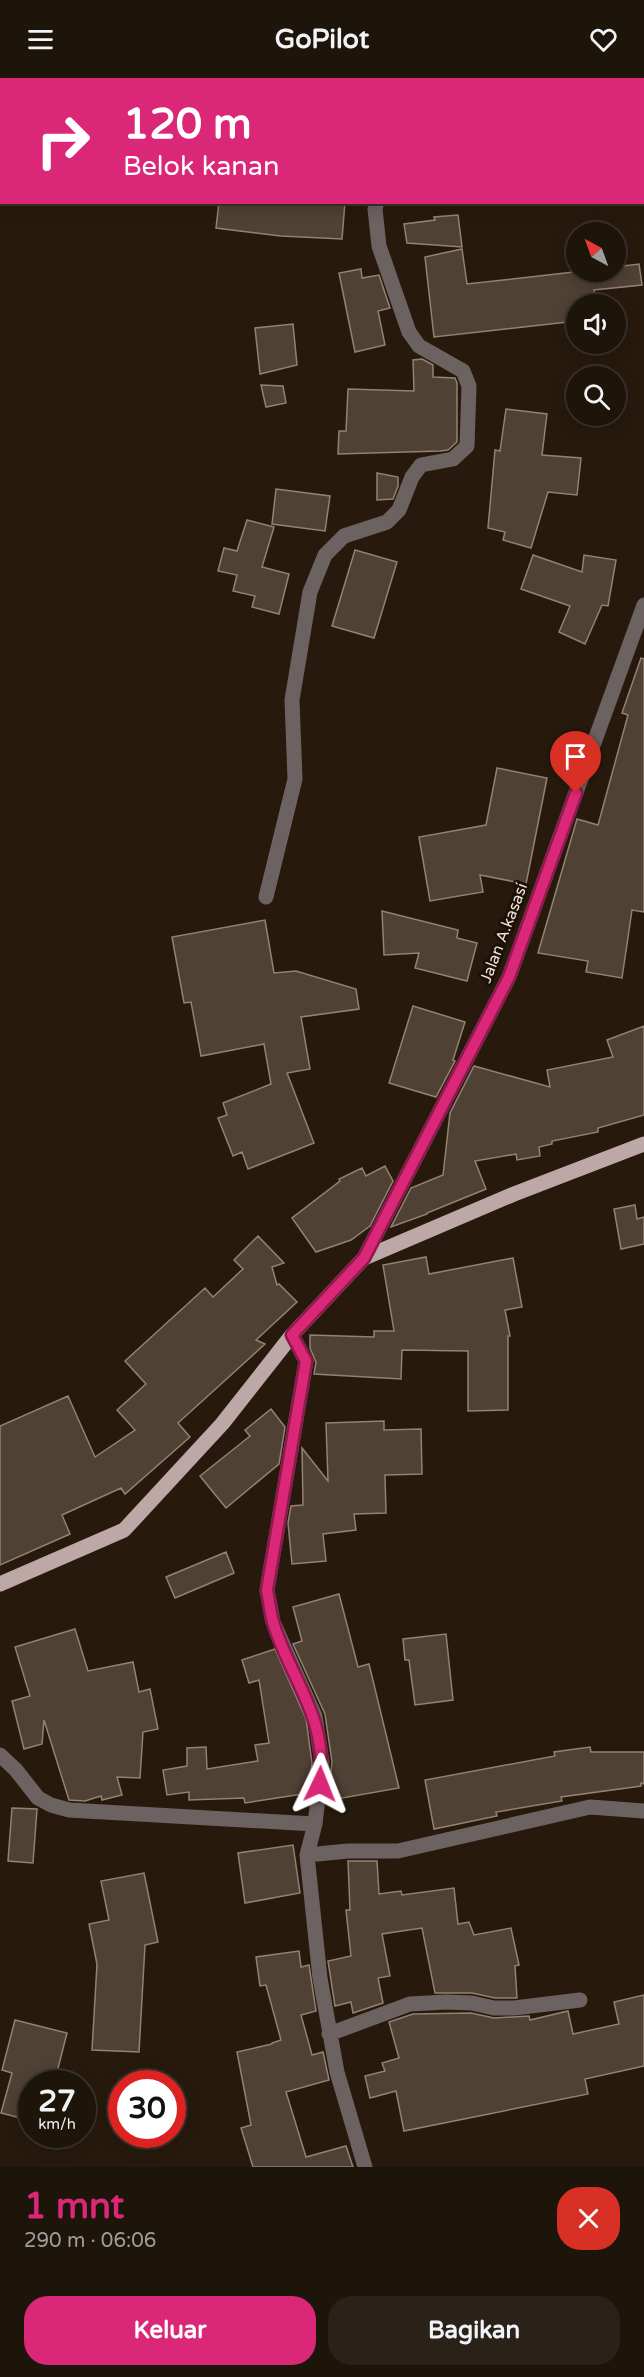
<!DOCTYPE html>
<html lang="id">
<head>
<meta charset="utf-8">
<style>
	body { margin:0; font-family:"Varela Round",sans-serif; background:#2a2118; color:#f1f3f6; height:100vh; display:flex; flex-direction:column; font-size:22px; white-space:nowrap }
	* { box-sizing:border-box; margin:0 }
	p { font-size:20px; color:#a09e9c }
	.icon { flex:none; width:33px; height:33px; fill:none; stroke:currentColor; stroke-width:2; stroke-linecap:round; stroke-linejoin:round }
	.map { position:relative; height:2089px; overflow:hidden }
	.drawer { display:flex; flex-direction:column; background:#1d140a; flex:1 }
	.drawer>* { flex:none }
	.hud { position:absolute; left:0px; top:0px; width:645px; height:126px; box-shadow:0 3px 15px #0003,0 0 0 2px #3b332b; background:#db2777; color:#fff; overflow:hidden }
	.needle { width:39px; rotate:319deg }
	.fabs { position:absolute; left:566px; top:144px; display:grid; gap:12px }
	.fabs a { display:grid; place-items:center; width:60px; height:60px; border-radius:50%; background:#1d140a; box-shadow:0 3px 15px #0003,0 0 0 2px #3b332b; font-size:30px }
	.speed { position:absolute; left:18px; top:1992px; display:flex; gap:12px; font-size:30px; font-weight:700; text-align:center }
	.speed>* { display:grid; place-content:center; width:78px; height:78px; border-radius:50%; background:#1d140a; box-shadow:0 3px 15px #0003,0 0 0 2px #3b332b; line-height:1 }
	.speed small { font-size:15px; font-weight:400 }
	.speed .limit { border:9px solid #d22; background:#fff; color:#111 }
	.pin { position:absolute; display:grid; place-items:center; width:51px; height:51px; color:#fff; margin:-62px -26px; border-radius:50% 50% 50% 0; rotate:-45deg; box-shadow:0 0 6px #0007 }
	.pin .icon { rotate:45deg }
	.me { position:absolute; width:66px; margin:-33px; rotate:2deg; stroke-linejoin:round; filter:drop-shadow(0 0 4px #0008) }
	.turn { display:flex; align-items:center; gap:21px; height:126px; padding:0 24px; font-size:27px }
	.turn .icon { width:78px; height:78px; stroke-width:2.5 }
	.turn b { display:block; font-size:42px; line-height:51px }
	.round { display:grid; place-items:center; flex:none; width:63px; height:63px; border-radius:24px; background:#2a2118 }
	.overview { display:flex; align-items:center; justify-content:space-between; height:102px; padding:0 24px }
	h1 { font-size:36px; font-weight:800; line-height:45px; color:#db2777 }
	.primary-button { display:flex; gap:12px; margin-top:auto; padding:12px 24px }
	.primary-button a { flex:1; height:69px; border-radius:24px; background:#db2777; color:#fff; font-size:24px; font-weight:800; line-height:69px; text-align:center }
	.primary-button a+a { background:#2a2118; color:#f1f3f6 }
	header { display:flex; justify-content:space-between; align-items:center; height:78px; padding:0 24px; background:#1d140a; font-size:27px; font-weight:800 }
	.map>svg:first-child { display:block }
</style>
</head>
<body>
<header><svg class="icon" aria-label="menu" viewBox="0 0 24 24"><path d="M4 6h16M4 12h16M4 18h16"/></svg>GoPilot<svg class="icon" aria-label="heart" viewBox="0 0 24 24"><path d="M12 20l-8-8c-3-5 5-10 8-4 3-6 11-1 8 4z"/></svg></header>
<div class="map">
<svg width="644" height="2089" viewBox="0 0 644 2089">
	<rect width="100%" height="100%" fill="#271a0d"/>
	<path fill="#4f4133" stroke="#938273" stroke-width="1.5" d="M 219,124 L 345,124 L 342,161 L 281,158 L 216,150 Z
		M 458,137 L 462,169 L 407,165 L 404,146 L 435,142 L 434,139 Z
		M 462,171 L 467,206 L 574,194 L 615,194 L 615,189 L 639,186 L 642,207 L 594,212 L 596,226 L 576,226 L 576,243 L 434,259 L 425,179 Z
		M 361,191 L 362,200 L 379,197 L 390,230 L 378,233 L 385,267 L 355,274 L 339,195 Z
		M 293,246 L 297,287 L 260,296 L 255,250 Z
		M 422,281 L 433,287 L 433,299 L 455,300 L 457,305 L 457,364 L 448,372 L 440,373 L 338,376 L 339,353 L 346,353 L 348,311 L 414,313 L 413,282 Z
		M 261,307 L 283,308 L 286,325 L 266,329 Z
		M 506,331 L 547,336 L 542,377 L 581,380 L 577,417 L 548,414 L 531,470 L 503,462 L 505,454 L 488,450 L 495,372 L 500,373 Z
		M 377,395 L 398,399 L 398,408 L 393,421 L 377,422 Z
		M 276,411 L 330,418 L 325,453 L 272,446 Z
		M 247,442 L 274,449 L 262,489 L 289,496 L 279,536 L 252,529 L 255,518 L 233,513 L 237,497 L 218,493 L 224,470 L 237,473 Z
		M 355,472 L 397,484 L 374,560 L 332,548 Z
		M 533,477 L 582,494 L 584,477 L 616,482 L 608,528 L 602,527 L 585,566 L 559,554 L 570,528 L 521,511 Z
		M 641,580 L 644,581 L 644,834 L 632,832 L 622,900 L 586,894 L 588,883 L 538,875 L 577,741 L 598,747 L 628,637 L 622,635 Z
		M 497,690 L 547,700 L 526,806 L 480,797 L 483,814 L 430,823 L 419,759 L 486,747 Z
		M 382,833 L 458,852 L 457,860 L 477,865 L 467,903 L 415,890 L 419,875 L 384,877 Z
		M 265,842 L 274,895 L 296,893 L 356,911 L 359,931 L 301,939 L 310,991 L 287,995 L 314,1065 L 248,1091 L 242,1074 L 233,1078 L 218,1040 L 227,1037 L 223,1025 L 271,1006 L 264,966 L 201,978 L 191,924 L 184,925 L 172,859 Z
		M 413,928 L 465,944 L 453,982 L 455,983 L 436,1019 L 389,1005 Z
		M 644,948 L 644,1037 L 598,1050 L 598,1054 L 552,1063 L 552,1066 L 539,1069 L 540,1078 L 517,1082 L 516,1076 L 475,1083 L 486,1111 L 427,1135 L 427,1136 L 391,1149 L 411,1110 L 443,1097 L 450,1035 L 474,988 L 550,1009 L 547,992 L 613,979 L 607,962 Z
		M 385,1088 L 393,1103 L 370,1148 L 351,1162 L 316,1174 L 292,1140 L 340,1103 L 339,1101 L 362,1090 L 366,1098 Z
		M 635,1127 L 637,1141 L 644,1139 L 644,1166 L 621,1171 L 614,1131 Z
		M 258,1158 L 284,1185 L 272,1189 L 277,1207 L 279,1206 L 297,1224 L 256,1262 L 265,1266 L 178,1345 L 190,1359 L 125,1416 L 121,1410 L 62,1437 L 70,1456 L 0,1487 L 0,1348 L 68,1318 L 95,1379 L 135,1352 L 117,1332 L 146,1306 L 125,1283 L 205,1210 L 213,1219 L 243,1191 L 234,1182 Z
		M 426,1179 L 429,1196 L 513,1180 L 522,1229 L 505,1232 L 510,1258 L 508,1258 L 508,1332 L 468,1333 L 468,1273 L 402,1272 L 401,1301 L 314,1296 L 316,1284 L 310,1270 L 310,1257 L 374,1259 L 374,1253 L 394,1253 L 383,1187 Z
		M 271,1331 L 285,1349 L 279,1386 L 226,1430 L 200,1398 L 250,1358 L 245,1352 Z
		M 384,1343 L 384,1352 L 421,1351 L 422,1396 L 385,1397 L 386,1435 L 354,1436 L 356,1452 L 323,1456 L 326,1483 L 292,1486 L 288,1445 L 291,1428 L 303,1427 L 302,1370 L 328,1403 L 326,1345 Z
		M 226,1474 L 234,1495 L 175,1520 L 166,1499 Z
		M 339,1516 L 358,1589 L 369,1586 L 399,1710 L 337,1721 L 335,1711 L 329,1712 L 332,1684 L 325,1636 L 293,1566 L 302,1563 L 293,1529 Z
		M 75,1551 L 88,1593 L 133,1584 L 139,1614 L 150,1611 L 158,1651 L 143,1654 L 140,1700 L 117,1699 L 122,1717 L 102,1722 L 101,1718 L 85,1723 L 69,1722 L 44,1642 L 42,1666 L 24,1671 L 12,1623 L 30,1618 L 15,1569 Z
		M 446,1556 L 453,1622 L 415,1627 L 409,1582 L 405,1582 L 403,1561 Z
		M 275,1571 L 306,1641 L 312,1685 L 309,1715 L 245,1725 L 244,1720 L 189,1722 L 189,1714 L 167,1717 L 163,1692 L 187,1688 L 187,1670 L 206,1669 L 207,1691 L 258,1683 L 255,1667 L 269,1665 L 259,1602 L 249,1605 L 242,1582 Z
		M 590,1669 L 591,1674 L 644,1674 L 644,1706 L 641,1705 L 641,1708 L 561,1719 L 562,1723 L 496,1734 L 497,1738 L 434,1751 L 425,1702 L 555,1678 L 554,1674 Z
		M 12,1730 L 37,1731 L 33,1785 L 8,1783 Z
		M 293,1767 L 300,1815 L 245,1825 L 238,1775 Z
		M 348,1783 L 377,1783 L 379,1816 L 401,1813 L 402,1817 L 454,1810 L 458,1846 L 469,1844 L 474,1857 L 511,1850 L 519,1887 L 515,1888 L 517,1920 L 495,1920 L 472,1915 L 435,1915 L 422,1850 L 382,1856 L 390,1898 L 378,1900 L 383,1925 L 353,1935 L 351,1924 L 335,1928 L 328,1883 L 351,1878 L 346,1832 L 350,1832 Z
		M 144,1795 L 158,1864 L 145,1867 L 139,1974 L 92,1972 L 97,1886 L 89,1846 L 109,1842 L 101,1803 Z
		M 299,1873 L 301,1889 L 309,1887 L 316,1933 L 301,1937 L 312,1977 L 323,1974 L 329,2002 L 286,2014 L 306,2079 L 346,2068 L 353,2089 L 253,2089 L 241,2050 L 251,2047 L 237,1974 L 272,1966 L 272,1965 L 281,1962 L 266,1907 L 260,1908 L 256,1879 Z
		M 644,1917 L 644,1988 L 585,2001 L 588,2016 L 404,2053 L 396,2013 L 370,2020 L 365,1998 L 385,1993 L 382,1985 L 399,1980 L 389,1944 L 413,1936 L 471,1935 L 494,1940 L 529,1938 L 530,1942 L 568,1933 L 573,1956 L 619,1946 L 614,1924 Z
		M 15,1942 L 67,1955 L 54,2006 L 32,2006 L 32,2043 L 1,2035 L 12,1995 L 2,1992 Z"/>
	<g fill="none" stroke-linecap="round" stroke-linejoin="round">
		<path stroke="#6c6261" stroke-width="15" d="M 405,2 L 405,0
			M 266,819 L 295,701 L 292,622 L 310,514 L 325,477 L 344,458 L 387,444 L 399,432 L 412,399 L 421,387 L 453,381 L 467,368 L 469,308 L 463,293 L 419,268 L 409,254 L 379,168 L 375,131 L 377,124
			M 364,1180 L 509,899 L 644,527
			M 292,1257 L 306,1283 L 267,1512 L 273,1544 L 315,1638 L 322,1685 L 315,1746 L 307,1777 L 320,1900 L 337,1994 L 365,2089
			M 0,1677 L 16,1692 L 38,1720 L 51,1727 L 69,1732 L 315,1746
			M 307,1777 L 348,1773 L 398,1773 L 590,1729 L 644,1733
			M 329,1956 L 410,1926 L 446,1924 L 472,1925 L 494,1930 L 514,1930 L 580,1922"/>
		<path stroke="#bea8a7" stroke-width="15" d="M 0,1506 L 124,1452 L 222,1346 L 292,1257 L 364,1180 L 514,1116 L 644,1066"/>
	</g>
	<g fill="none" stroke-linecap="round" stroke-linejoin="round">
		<g stroke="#8e194d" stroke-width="15">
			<path id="route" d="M 320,1706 C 328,1638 291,1603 273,1544 C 270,1533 269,1522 267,1512 L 306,1283 L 292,1257 L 364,1180 L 509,899 L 576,715"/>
		</g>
		<use href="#route" stroke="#db2777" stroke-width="10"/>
	</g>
	<g text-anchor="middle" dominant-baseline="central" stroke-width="6" stroke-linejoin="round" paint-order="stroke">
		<g font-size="16" fill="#ebe2da" stroke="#1d1105">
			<text transform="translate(504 855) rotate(-69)">Jalan A.kasasi</text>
		</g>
	</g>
</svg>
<div class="fabs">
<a><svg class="needle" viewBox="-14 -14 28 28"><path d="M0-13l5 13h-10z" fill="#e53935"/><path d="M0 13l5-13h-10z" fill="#a09e9c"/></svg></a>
<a><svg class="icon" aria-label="sound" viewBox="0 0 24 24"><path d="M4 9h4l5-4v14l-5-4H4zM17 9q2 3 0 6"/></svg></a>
<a><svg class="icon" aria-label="search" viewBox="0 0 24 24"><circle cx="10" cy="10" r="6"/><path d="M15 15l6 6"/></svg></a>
</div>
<div class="speed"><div>27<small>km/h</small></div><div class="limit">30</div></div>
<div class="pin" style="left:576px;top:715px;background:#d93025"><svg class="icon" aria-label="arrive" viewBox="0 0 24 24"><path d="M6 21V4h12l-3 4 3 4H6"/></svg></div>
<svg class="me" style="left:320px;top:1706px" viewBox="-20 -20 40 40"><path d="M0-17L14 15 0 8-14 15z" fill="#db2777" stroke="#fff" stroke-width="4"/></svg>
<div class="hud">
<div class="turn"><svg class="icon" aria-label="right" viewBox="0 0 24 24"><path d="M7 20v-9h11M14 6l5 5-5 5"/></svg><div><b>120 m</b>Belok kanan</div></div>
</div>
</div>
<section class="drawer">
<div class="overview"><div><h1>1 mnt</h1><p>290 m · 06:06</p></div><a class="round" style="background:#d93025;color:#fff"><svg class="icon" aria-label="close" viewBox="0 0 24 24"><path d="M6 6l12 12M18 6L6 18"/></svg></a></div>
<div class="primary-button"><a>Keluar</a><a>Bagikan</a></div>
</section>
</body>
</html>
